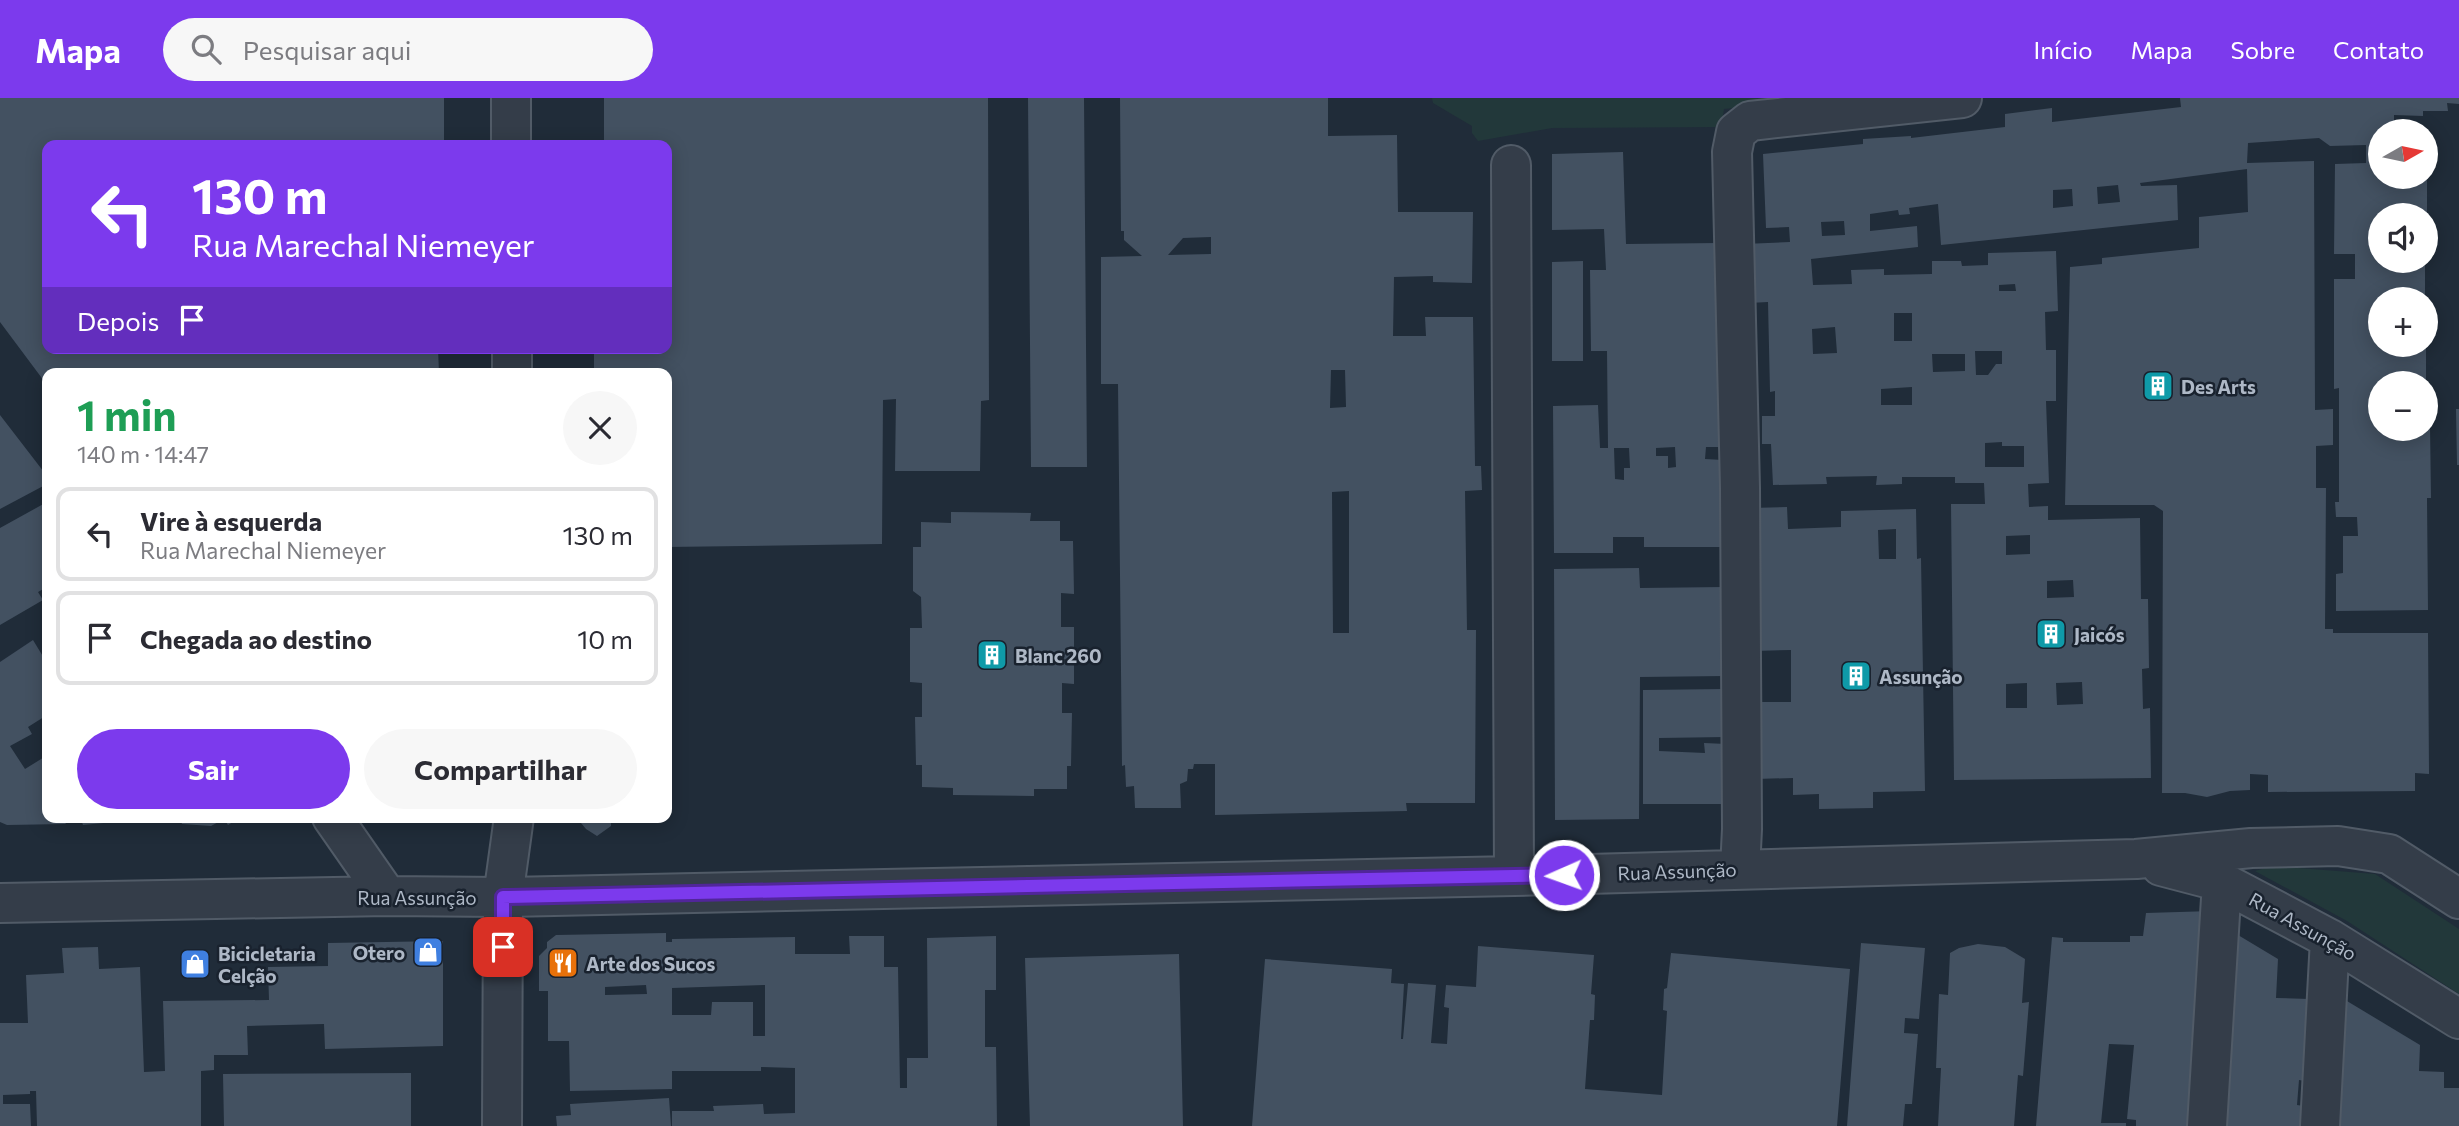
<!DOCTYPE html>
<html lang="pt">
<head>
<meta charset="utf-8">
<style>
	body { margin:0; font-family:Commissioner,sans-serif; background:#f7f7f7; color:#2b2b33; height:100vh; display:flex; flex-direction:column; font-size:26px; white-space:nowrap }
	* { box-sizing:border-box; margin:0 }
	p { font-size:23px; color:#7c7c81 }
	.icon { flex:none; width:38px; height:38px; fill:none; stroke:currentColor; stroke-width:2; stroke-linecap:round; stroke-linejoin:round }
	.map { position:relative; flex:1; overflow:hidden }
	.sheet { position:absolute; left:42px; top:270px; width:630px; height:455px; display:flex; flex-direction:column; background:#fff; border-radius:14px; box-shadow:0 4px 18px #0003 }
	.sheet>* { flex:none }
	.banner { position:absolute; left:42px; top:42px; width:630px; height:214px; border-radius:14px; box-shadow:0 4px 18px #0003; background:#7c3aed; color:#fff; overflow:hidden }
	.needle { width:46px; rotate:81deg }
	.buttons { position:absolute; left:2368px; top:21px; display:grid; gap:14px }
	.buttons a { display:grid; place-items:center; width:70px; height:70px; border-radius:50%; background:#fff; box-shadow:0 4px 18px #0003; font-size:35px }
	.pin { position:absolute; display:grid; place-items:center; width:60px; height:60px; color:#fff; margin:-30px; border-radius:14px; box-shadow:0 4px 10px #0006 }
	.me { position:absolute; width:77px; margin:-38px; rotate:268deg; stroke-linejoin:round; filter:drop-shadow(0 0 5px #0008) }
	.turn { display:flex; align-items:center; gap:24px; height:147px; padding:0 35px; font-size:32px }
	.turn .icon { width:91px; height:91px; stroke-width:2.5 }
	.turn b { display:block; font-size:49px; line-height:60px }
	.then { display:flex; align-items:center; height:66px; padding:0 35px; background:#0003; gap:14px; font-size:26px }
	.round { display:grid; place-items:center; flex:none; width:74px; height:74px; border-radius:37px; background:#f7f7f7 }
	.headline { display:flex; align-items:center; justify-content:space-between; height:119px; padding:0 35px }
	h1 { font-size:42px; font-weight:700; line-height:52px; color:#1e9e55 }
	.button { display:flex; gap:14px; margin-top:auto; padding:14px 35px }
	.button a { flex:1; height:80px; border-radius:42px; background:#7c3aed; color:#fff; font-size:28px; font-weight:700; line-height:80px; text-align:center }
	.button a+a { background:#f7f7f7; color:#2b2b33 }
	ul { padding:0; list-style:none }
	li { display:flex; align-items:center; gap:21px; height:94px; margin:0 14px 10px; padding:0 21px; border:4px solid #e1e1e2; border-radius:14px }
	li div { flex:1 }
	li b { display:block; font-size:26px }
	li em { font-style:normal }
	header { display:flex; align-items:center; gap:42px; box-sizing:border-box; height:98px; padding:0 35px; background:#7c3aed; color:#fff }
	header strong { font-size:33px }
	nav { display:flex; gap:38px; margin-inline-start:auto; font-size:24px }
	.search { width:490px; height:63px; background:#f7f7f7; display:flex; align-items:center; gap:18px; box-sizing:border-box; padding:0 24px; border-radius:38px; color:#7c7c81; font-size:26px }
	.map>svg:first-child { display:block }
</style>
</head>
<body>
<header>
<strong>Mapa</strong>
<div class="search"><svg class="icon" aria-label="search" viewBox="0 0 24 24"><circle cx="10" cy="10" r="6"/><path d="M15 15l6 6"/></svg>Pesquisar aqui</div>
<nav><a>Início</a><a>Mapa</a><a>Sobre</a><a>Contato</a></nav>
</header>
<div class="map">
<svg width="2459" height="1028" viewBox="0 0 2459 1028">
	<rect width="100%" height="100%" fill="#202c39"/>
	<path fill="#22383a" d="M 1432,0 L 1823,0 L 1724,11 L 1721,29 L 1552,30 L 1478,43 L 1472,35 L 1472,28 L 1433,5 Z
		M 2272,768 L 2375,776 L 2459,831 L 2459,896 L 2347,823 L 2255,773 Z"/>
	<path fill="#435161" fill-rule="evenodd" d="M 0,0 L 444,0 L 444,47 L 47,47 L 47,250 L 438,250 L 439,275 L 47,275 L 47,287 L 0,224 Z
		M 604,0 L 988,0 L 989,302 L 981,303 L 980,373 L 895,373 L 896,301 L 883,302 L 882,446 L 667,449 L 667,275 L 594,275 L 594,250 L 667,250 L 667,47 L 604,47 Z
		M 1028,0 L 1084,0 L 1087,369 L 1031,369 Z
		M 1120,0 L 1328,0 L 1328,38 L 1397,37 L 1398,114 L 1473,114 L 1472,185 L 1433,184 L 1433,178 L 1394,179 L 1393,238 L 1426,238 L 1425,219 L 1473,219 L 1475,368 L 1481,368 L 1482,392 L 1465,393 L 1467,532 L 1476,532 L 1475,705 L 1406,705 L 1407,713 L 1215,717 L 1215,666 L 1194,666 L 1193,671 L 1188,671 L 1187,683 L 1180,686 L 1181,710 L 1135,710 L 1134,688 L 1126,689 L 1125,667 L 1122,668 L 1118,286 L 1101,286 L 1101,159 L 1142,158 L 1124,142 L 1124,133 L 1121,133 ZM 1211,139 L 1211,156 L 1168,157 L 1183,140 ZM 1331,272 L 1345,272 L 1346,309 L 1330,310 ZM 1349,393 L 1349,535 L 1333,535 L 1332,394 Z
		M 2180,0 L 2459,0 L 2459,6 L 2447,5 L 2448,13 L 2423,13 L 2423,18 L 2394,17 L 2394,33 L 2380,33 L 2380,79 L 2427,79 L 2427,117 L 2380,117 L 2380,163 L 2425,163 L 2425,201 L 2380,201 L 2380,247 L 2426,247 L 2426,285 L 2380,285 L 2380,331 L 2426,331 L 2426,287 L 2432,287 L 2434,325 L 2430,326 L 2431,400 L 2427,400 L 2428,512 L 2336,513 L 2336,476 L 2343,475 L 2343,438 L 2358,438 L 2357,419 L 2336,419 L 2335,404 L 2339,404 L 2339,290 L 2334,291 L 2334,181 L 2355,181 L 2355,156 L 2334,156 L 2335,66 L 2366,65 L 2366,47 L 2330,48 L 2319,40 L 2248,45 L 2247,65 L 2314,63 L 2315,312 L 2333,311 L 2333,347 L 2316,348 L 2316,390 L 2326,390 L 2325,531 L 2333,531 L 2333,535 L 2428,535 L 2429,673 L 2429,676 L 2415,675 L 2415,693 L 2268,694 L 2268,677 L 2250,676 L 2250,692 L 2230,693 L 2207,699 L 2185,695 L 2162,695 L 2163,413 L 2154,407 L 2065,407 L 2070,169 L 2102,166 L 2102,160 L 2199,150 L 2199,119 L 2248,114 L 2247,71 L 2140,85 L 2141,88 L 2177,87 L 2178,122 L 1941,147 L 1938,106 L 1909,110 L 1910,116 L 1899,117 L 1898,112 L 1870,116 L 1870,133 L 1917,128 L 1918,149 L 1811,161 L 1813,187 L 1852,186 L 1851,172 L 1884,171 L 1884,177 L 1932,176 L 1932,163 L 1961,163 L 1962,168 L 1988,167 L 1988,155 L 2056,153 L 2058,213 L 2045,214 L 2046,252 L 2056,252 L 2056,303 L 2046,303 L 2049,385 L 2028,386 L 2029,409 L 2048,408 L 2048,422 L 2140,420 L 2141,501 L 2148,501 L 2149,570 L 2142,571 L 2143,611 L 2150,610 L 2151,680 L 1954,682 L 1951,406 L 1985,406 L 1984,385 L 1955,385 L 1955,379 L 1902,379 L 1902,386 L 1876,387 L 1877,378 L 1826,379 L 1827,386 L 1773,387 L 1771,346 L 1762,346 L 1762,318 L 1775,318 L 1775,293 L 1770,294 L 1768,204 L 1749,205 L 1744,146 L 1790,144 L 1789,129 L 1766,130 L 1763,56 L 1863,46 L 1863,41 L 1911,38 L 1911,40 L 2005,29 L 2005,16 L 2052,10 L 2052,24 L 2181,9 ZM 2118,87 L 2120,104 L 2098,106 L 2097,89 ZM 2072,91 L 2073,108 L 2053,110 L 2053,92 ZM 1844,123 L 1845,137 L 1822,138 L 1821,124 ZM 2015,186 L 2016,193 L 1999,193 L 1999,187 ZM 1894,215 L 1912,215 L 1912,243 L 1894,243 ZM 1835,229 L 1837,255 L 1813,256 L 1812,231 ZM 1975,253 L 2002,253 L 2002,266 L 1996,266 L 1988,277 L 1976,277 ZM 1932,256 L 1965,256 L 1965,273 L 1933,274 ZM 1912,289 L 1912,307 L 1881,307 L 1881,291 ZM 2002,344 L 2002,348 L 2024,348 L 2024,369 L 1985,369 L 1985,345 ZM 2030,437 L 2030,456 L 2006,457 L 2006,438 ZM 2073,482 L 2074,499 L 2047,500 L 2047,483 ZM 2082,584 L 2083,606 L 2057,607 L 2056,585 ZM 2027,585 L 2027,610 L 2006,610 L 2006,586 Z
		M 1623,54 L 1626,146 L 1719,145 L 1722,349 L 1706,349 L 1705,361 L 1723,362 L 1724,449 L 1644,449 L 1644,439 L 1613,439 L 1613,455 L 1554,455 L 1553,308 L 1598,307 L 1600,350 L 1608,350 L 1607,253 L 1591,253 L 1590,172 L 1606,172 L 1604,131 L 1552,132 L 1552,56 ZM 1675,349 L 1676,369 L 1668,370 L 1668,358 L 1656,358 L 1656,350 ZM 1614,350 L 1629,350 L 1630,370 L 1624,370 L 1624,382 L 1615,381 Z
		M 1583,163 L 1583,263 L 1552,263 L 1552,164 Z
		M 2456,311 L 2459,311 L 2459,367 L 2457,367 Z
		M 0,317 L 47,378 L 47,386 L 0,411 Z
		M 47,404 L 47,489 L 38,494 L 43,502 L 0,527 L 0,430 Z
		M 1787,409 L 1788,431 L 1841,429 L 1841,413 L 1916,411 L 1917,461 L 1921,460 L 1925,693 L 1873,694 L 1873,710 L 1819,711 L 1819,696 L 1793,697 L 1793,680 L 1755,681 L 1754,604 L 1791,604 L 1791,552 L 1753,553 L 1750,410 ZM 1896,431 L 1896,461 L 1879,461 L 1878,432 Z
		M 951,414 L 1031,415 L 1030,423 L 1060,423 L 1060,443 L 1073,443 L 1074,496 L 1061,495 L 1061,529 L 1074,529 L 1074,586 L 1062,585 L 1062,615 L 1072,615 L 1071,668 L 1067,668 L 1067,691 L 1034,691 L 1034,698 L 953,697 L 953,690 L 922,689 L 922,667 L 916,667 L 915,619 L 922,619 L 922,585 L 910,584 L 910,530 L 922,530 L 921,499 L 913,493 L 913,449 L 921,449 L 921,424 L 951,425 Z
		M 1639,470 L 1640,490 L 1724,489 L 1725,578 L 1640,579 L 1639,721 L 1555,722 L 1554,471 Z
		M 33,542 L 47,565 L 47,617 L 28,629 L 32,636 L 10,648 L 25,671 L 46,658 L 42,652 L 47,645 L 47,719 L 74,719 L 65,726 L 7,727 L 0,724 L 0,564 Z
		M 1725,591 L 1726,639 L 1659,640 L 1659,653 L 1705,655 L 1704,645 L 1726,646 L 1727,706 L 1643,706 L 1643,592 Z
		M 80,719 L 130,719 L 124,723 L 83,727 Z
		M 179,719 L 241,719 L 228,727 L 224,721 L 211,728 L 182,726 Z
		M 253,719 L 294,719 L 283,725 L 256,725 Z
		M 576,719 L 611,719 L 611,728 L 597,738 L 586,731 Z
		M 2212,813 L 2194,1028 L 2136,1028 L 2136,1022 L 2127,1021 L 2134,947 L 2109,946 L 2101,1025 L 2126,1025 L 2126,1028 L 2036,1028 L 2052,839 L 2063,840 L 2063,844 L 2130,844 L 2130,838 L 2143,838 L 2146,815 Z
		M 2228,831 L 2278,861 L 2276,900 L 2309,901 L 2305,983 L 2299,982 L 2297,1007 L 2304,1008 L 2303,1028 L 2217,1028 Z
		M 666,835 L 666,844 L 672,844 L 672,841 L 795,839 L 795,856 L 850,856 L 849,838 L 884,838 L 884,869 L 898,869 L 900,990 L 907,990 L 907,960 L 928,960 L 927,840 L 996,838 L 996,892 L 985,892 L 985,949 L 996,949 L 997,1028 L 672,1028 L 672,1013 L 714,1013 L 713,1008 L 763,1006 L 764,1016 L 795,1015 L 795,970 L 761,969 L 761,973 L 672,973 L 672,991 L 570,993 L 569,943 L 548,943 L 548,893 L 539,893 L 539,858 L 547,850 L 547,844 L 556,837 ZM 646,887 L 647,896 L 605,897 L 605,889 ZM 765,887 L 765,938 L 753,938 L 753,904 L 712,904 L 711,917 L 672,917 L 672,890 Z
		M 443,843 L 443,948 L 325,951 L 324,926 L 247,928 L 248,957 L 214,957 L 214,972 L 201,973 L 201,1028 L 37,1028 L 36,993 L 30,993 L 30,996 L 3,997 L 3,1006 L 30,1006 L 31,1028 L 0,1028 L 0,925 L 28,925 L 26,877 L 64,875 L 62,850 L 98,849 L 99,871 L 140,869 L 144,974 L 165,973 L 163,903 L 269,902 L 268,869 L 328,868 L 328,845 Z
		M 1861,845 L 1925,850 L 1919,921 L 1905,920 L 1904,935 L 1918,936 L 1912,1006 L 1905,1006 L 1903,1028 L 1847,1028 Z
		M 1978,846 L 2005,849 L 2025,861 L 2022,905 L 2029,904 L 2023,978 L 2018,977 L 2014,1028 L 1938,1028 L 1941,970 L 1936,970 L 1939,896 L 1948,897 L 1950,855 L 1959,850 Z
		M 1478,848 L 1594,857 L 1591,896 L 1595,897 L 1594,922 L 1590,922 L 1585,991 L 1662,997 L 1667,913 L 1663,912 L 1664,891 L 1667,890 L 1671,855 L 1850,871 L 1837,1028 L 1252,1028 L 1265,861 L 1392,871 L 1391,885 L 1404,886 L 1401,941 L 1403,941 L 1408,885 L 1436,887 L 1431,945 L 1447,946 L 1449,910 L 1444,909 L 1446,887 L 1476,889 Z
		M 1179,856 L 1183,1028 L 1030,1028 L 1025,860 Z
		M 2337,897 L 2420,947 L 2419,973 L 2444,974 L 2444,990 L 2459,990 L 2459,1028 L 2329,1028 Z
		M 411,975 L 411,1028 L 224,1028 L 223,976 Z
		M 669,1000 L 671,1028 L 557,1028 L 556,1018 L 571,1017 L 570,1006 Z"/>
	<g fill="none" stroke-linecap="round" stroke-linejoin="round">
		<g stroke="#515b67" stroke-width="42">
			<path id="street" d="M 511,0 L 511,47
				M 1511,67 L 1514,778
				M 512,250 L 512,275
				M 332,719 L 387,798
				M 2161,768 L 2222,784 L 2330,841 L 2459,921
				M 1740,771 L 1742,731 L 1740,390 L 1732,54 L 1736,34 L 1750,23 L 1962,0
				M 0,805 L 387,798 L 503,799 L 1514,778 L 2136,761 L 2251,750 L 2338,748 L 2389,756 L 2459,801
				M 502,1028 L 503,799 L 514,719
				M 2207,1028 L 2222,784
				M 2320,1028 L 2330,841"/>
		</g>
		<use href="#street" stroke="#343d49" stroke-width="38"/>
	</g>
	<g fill="none" stroke-linecap="round" stroke-linejoin="round">
		<g stroke="#51269a" stroke-width="18">
			<path id="route" d="M 503,849 L 503,799 L 1564,777"/>
		</g>
		<use href="#route" stroke="#7c3aed" stroke-width="12"/>
	</g>
	<defs>
		<g id="building-square" transform="scale(1.575)"><rect x="-9" y="-9" width="18" height="18" rx="4" fill="#0f9aa8" stroke="#19222e"/><path d="M-4-6H4V6H1V3H-1V6H-4ZM-2.5-4.3h1.7v1.8h-1.7ZM.8-4.3h1.7v1.8H.8ZM-2.5-1h1.7V.8h-1.7ZM.8-1h1.7V.8H.8Z" fill="#fff"/></g>
		<g id="shop-square" transform="scale(1.575)"><rect x="-9" y="-9" width="18" height="18" rx="4" fill="#3f7fe0" stroke="#19222e"/><path d="M-5-2.5h2.3a2.7 3.5 0 0 1 5.4 0H5L5.5 6h-11ZM-1.5-2.5h3a1.5 2.3 0 0 0-3 0Z" fill="#fff"/></g>
		<g id="restaurant-square" transform="scale(1.575)"><rect x="-9" y="-9" width="18" height="18" rx="4" fill="#e8710a" stroke="#19222e"/><path d="M-5-6h1v4h1v-4h1v4h1v-4h1v5L-1.5 .5V6h-2V.5L-5-1ZM5-6V6H3V1.5H1.5Q1.5-4 5-6Z" fill="#fff"/></g>
	</defs>
	<g fill-rule="evenodd">
		<use href="#building-square" x="2158" y="288"/>
		<use href="#building-square" x="2051" y="536"/>
		<use href="#building-square" x="992" y="557"/>
		<use href="#building-square" x="1856" y="578"/>
		<use href="#shop-square" x="428" y="854"/>
		<use href="#restaurant-square" x="563" y="865"/>
		<use href="#shop-square" x="195" y="866"/>
	</g>
	<g text-anchor="middle" dominant-baseline="central" stroke-width="5" stroke-linejoin="round" paint-order="stroke">
		<g font-size="19" font-weight="bold" fill="#aeb8c6" stroke="#19222e" text-anchor="start">
			<text x="2181" y="288">Des Arts</text>
			<text x="2074" y="536">Jaicós</text>
			<text x="1015" y="557">Blanc 260</text>
			<text x="1879" y="578">Assunção</text>
			<text x="405" y="854" text-anchor="end">Otero</text>
			<text x="218" y="855">Bicicletaria<tspan x="218" dy="22">Celção</tspan></text>
			<text x="586" y="865">Arte dos Sucos</text>
		</g>
		<g font-size="19" fill="#aeb8c6" stroke="#19222e">
			<text transform="translate(1677 773) rotate(-2)">Rua Assunção</text>
			<text x="417" y="799">Rua Assunção</text>
			<text transform="translate(2303 828) rotate(29)">Rua Assunção</text>
		</g>
	</g>
</svg>
<div class="buttons">
<a><svg class="needle" viewBox="-14 -14 28 28"><path d="M0-13l5 13h-10z" fill="#e53935"/><path d="M0 13l5-13h-10z" fill="#7c7c81"/></svg></a>
<a><svg class="icon" aria-label="sound" viewBox="0 0 24 24"><path d="M4 9h4l5-4v14l-5-4H4zM17 9q2 3 0 6"/></svg></a>
<a>+</a>
<a>−</a>
</div>
<div class="pin" style="left:503px;top:849px;background:#d93025"><svg class="icon" aria-label="arrive" viewBox="0 0 24 24"><path d="M6 21V4h12l-3 4 3 4H6"/></svg></div>
<svg class="me" style="left:1564px;top:777px" viewBox="-20 -20 40 40"><circle r="17" fill="#7c3aed" stroke="#fff" stroke-width="3"/><path d="M0-11L8 9 0 5-8 9z" fill="#fff"/></svg>
<div class="banner">
<div class="turn"><svg class="icon" aria-label="left" viewBox="0 0 24 24"><path d="M17 20v-9H6M10 6l-5 5 5 5"/></svg><div><b>130 m</b>Rua Marechal Niemeyer</div></div>
<div class="then">Depois<svg class="icon" aria-label="arrive" viewBox="0 0 24 24"><path d="M6 21V4h12l-3 4 3 4H6"/></svg></div>
</div>
<section class="sheet">
<div class="headline"><div><h1>1 min</h1><p>140 m · 14:47</p></div><a class="round"><svg class="icon" aria-label="close" viewBox="0 0 24 24"><path d="M6 6l12 12M18 6L6 18"/></svg></a></div>
<ul>
<li><svg class="icon" aria-label="left" viewBox="0 0 24 24"><path d="M17 20v-9H6M10 6l-5 5 5 5"/></svg><div><b>Vire à esquerda</b><p>Rua Marechal Niemeyer</p></div><em>130 m</em></li>
<li><svg class="icon" aria-label="arrive" viewBox="0 0 24 24"><path d="M6 21V4h12l-3 4 3 4H6"/></svg><div><b>Chegada ao destino</b></div><em>10 m</em></li>
</ul>
<div class="button"><a>Sair</a><a>Compartilhar</a></div>
</section>
</div>
</body>
</html>
